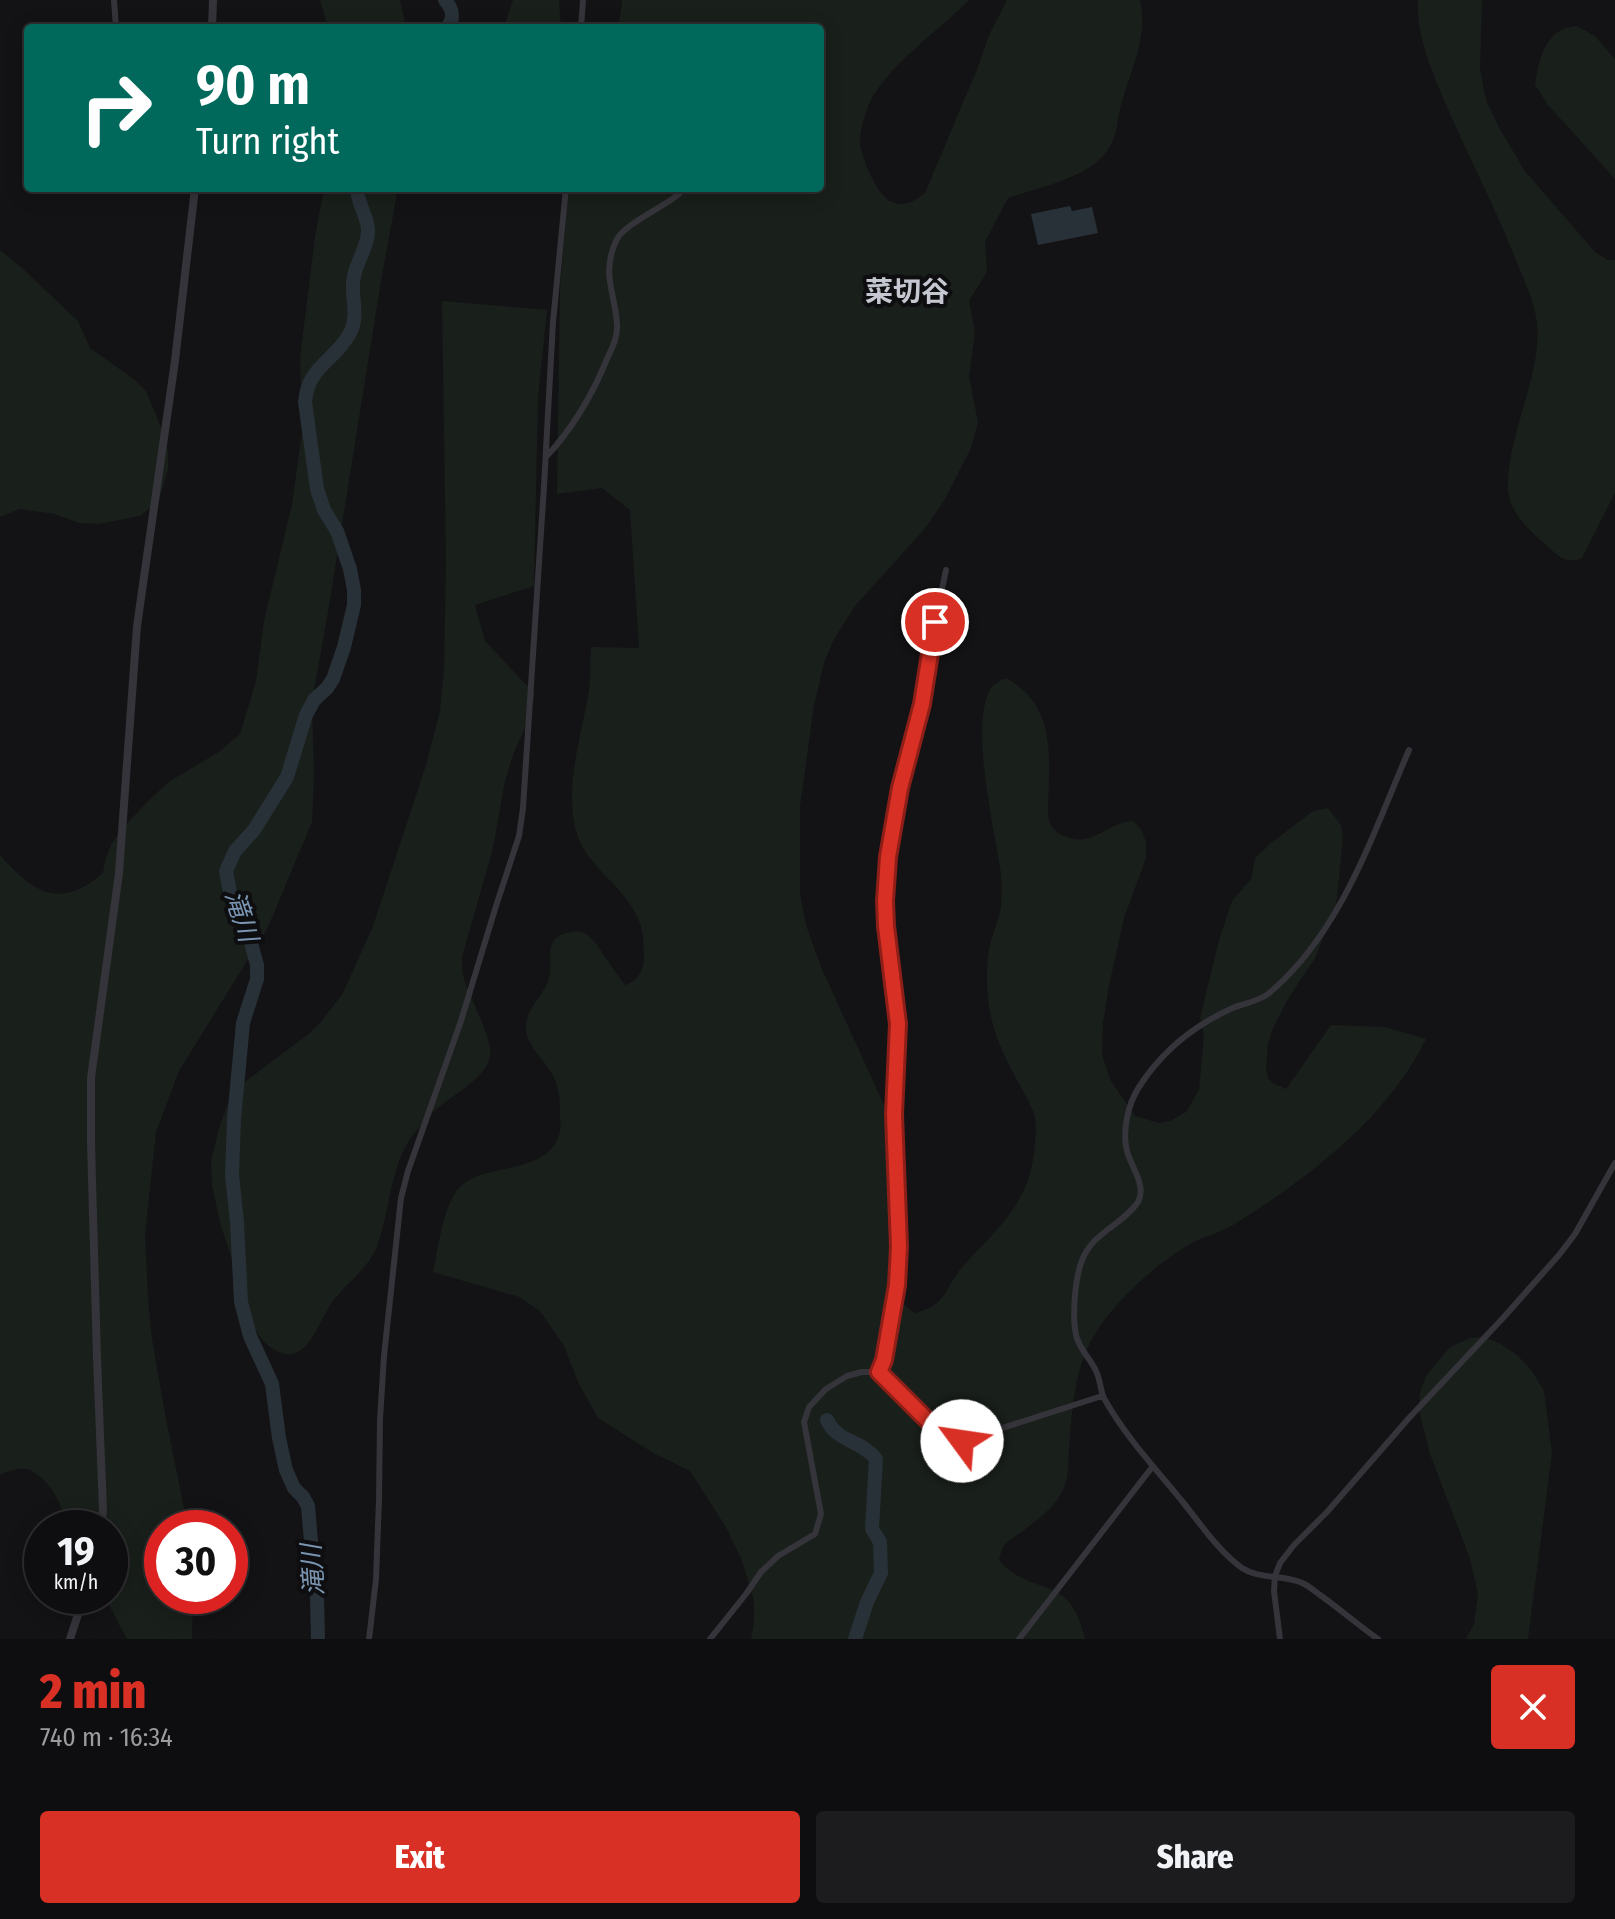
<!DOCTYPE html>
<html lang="en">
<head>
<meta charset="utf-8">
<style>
	body { margin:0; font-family:"Fira Sans Condensed","Noto Sans JP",sans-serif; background:#1c1c1e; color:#f1f3f6; height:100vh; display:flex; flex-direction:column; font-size:30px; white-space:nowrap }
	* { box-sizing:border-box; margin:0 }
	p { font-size:26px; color:#9b9c9f }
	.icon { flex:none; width:44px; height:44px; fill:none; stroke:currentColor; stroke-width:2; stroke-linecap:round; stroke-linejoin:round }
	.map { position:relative; height:1639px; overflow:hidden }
	.details { display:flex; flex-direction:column; background:#0e0e10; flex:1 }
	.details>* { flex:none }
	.hud { position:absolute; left:24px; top:24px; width:800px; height:168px; border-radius:8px; box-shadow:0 4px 20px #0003,0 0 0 2px #2e2e30; background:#00695c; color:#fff; overflow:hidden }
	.speed { position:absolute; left:24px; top:1510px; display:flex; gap:16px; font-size:40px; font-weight:700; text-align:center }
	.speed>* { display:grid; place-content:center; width:104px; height:104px; border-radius:50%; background:#0e0e10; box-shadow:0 4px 20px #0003,0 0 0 2px #2e2e30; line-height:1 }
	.speed small { font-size:20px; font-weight:400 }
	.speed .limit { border:12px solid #d22; background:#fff; color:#111 }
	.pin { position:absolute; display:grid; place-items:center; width:68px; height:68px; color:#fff; margin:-34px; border:4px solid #fff; border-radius:50%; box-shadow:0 2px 8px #0007 }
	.me { position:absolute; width:88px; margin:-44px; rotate:301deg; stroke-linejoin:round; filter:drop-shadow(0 0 6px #0008) }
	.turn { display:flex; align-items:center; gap:28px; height:168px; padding:0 40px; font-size:36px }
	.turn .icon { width:104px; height:104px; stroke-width:2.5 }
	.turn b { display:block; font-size:56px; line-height:68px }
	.round { display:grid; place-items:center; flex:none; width:84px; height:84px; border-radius:8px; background:#1c1c1e }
	.headline { display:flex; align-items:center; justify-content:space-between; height:136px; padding:0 40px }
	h1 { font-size:48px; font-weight:800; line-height:60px; color:#d93025 }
	.primary-button { display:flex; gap:16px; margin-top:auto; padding:16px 40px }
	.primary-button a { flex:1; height:92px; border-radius:8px; background:#d93025; color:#fff; font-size:32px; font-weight:800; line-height:92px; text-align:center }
	.primary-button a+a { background:#1c1c1e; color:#f1f3f6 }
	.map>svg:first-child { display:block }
</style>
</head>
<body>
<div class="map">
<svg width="1615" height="1639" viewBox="0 0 1615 1639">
	<rect width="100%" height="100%" fill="#131315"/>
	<path fill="#191f1a" d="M 320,0 L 400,0 L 406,28 L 328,28 Z
		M 513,0 L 559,0 L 561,28 L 504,28 Z
		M 622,0 L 969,0 C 938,32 890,63 870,102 C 866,109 859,135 860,143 C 862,158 877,197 892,202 C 905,207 915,201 925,193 L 978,67 L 989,35 L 1007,0 L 1140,0 C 1149,38 1129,73 1120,109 C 1116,127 1117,139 1104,155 C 1083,179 1037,188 1008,198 L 985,242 L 987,272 L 969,301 L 975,332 L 969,376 L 978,422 L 971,448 L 945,499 L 927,526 L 855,606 L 834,639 L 824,663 L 814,706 L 800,806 L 800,893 L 806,925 L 821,967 L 889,1116 C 908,1171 908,1233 897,1289 C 900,1299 905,1308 915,1313 C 949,1305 945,1284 965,1264 C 1002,1224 1032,1200 1035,1141 C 1036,1132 1037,1120 1033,1111 C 1016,1075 995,1047 989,1006 C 986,986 986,964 990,945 C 993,931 1000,919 1001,904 C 1002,893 1002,879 1000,868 C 994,827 969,723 991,688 C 995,683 1000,680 1006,678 C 1060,708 1048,763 1048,816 C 1050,825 1053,831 1062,835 C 1092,850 1105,823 1133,821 L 1141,829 L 1146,842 L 1146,858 L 1124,918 L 1109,986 L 1103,1023 L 1102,1055 L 1111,1081 L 1135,1116 L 1159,1123 L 1170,1121 L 1186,1112 L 1199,1090 L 1204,1036 L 1200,1018 L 1219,940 L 1232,901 L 1251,879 L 1255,858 L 1271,843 L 1313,811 L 1328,808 L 1341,825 L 1343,837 L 1336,907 L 1315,958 L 1288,999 L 1273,1028 L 1268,1044 L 1266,1070 L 1268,1078 L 1273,1083 L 1286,1089 L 1331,1025 L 1385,1027 L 1426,1039 C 1387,1119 1307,1179 1233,1225 C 1220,1233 1206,1236 1194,1242 C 1162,1259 1124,1293 1103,1322 C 1074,1361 1073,1402 1069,1449 C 1068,1462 1069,1479 1063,1490 C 1054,1509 1036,1521 1020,1533 C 1014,1537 1006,1542 1002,1549 C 1001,1552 1000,1557 999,1560 C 1020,1587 1053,1582 1070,1603 C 1078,1613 1082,1627 1085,1639 L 751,1639 L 754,1623 L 754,1601 L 742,1561 L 727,1529 L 690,1471 L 655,1454 L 598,1418 L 579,1384 L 564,1346 L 540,1311 L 519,1297 L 433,1272 C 438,1249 442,1215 454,1195 C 476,1159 537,1179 557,1140 C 561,1132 561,1124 560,1116 C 560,1104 560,1091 555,1080 C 548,1062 526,1047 526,1028 C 525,1007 548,993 550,973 C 552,956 544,940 566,933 C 580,928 589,934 597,945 C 606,958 615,972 625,985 C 637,982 644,970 644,957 C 643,945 644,932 639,921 C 626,887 590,870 578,837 C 562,793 582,734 589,690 C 591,676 590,661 591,647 L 639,648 L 630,510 L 602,488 L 557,494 L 560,287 L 569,188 L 820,188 L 820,28 L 618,28 L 622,5 Z
		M 1418,0 L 1482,0 L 1480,69 L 1486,100 L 1500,129 L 1524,170 L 1595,252 L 1608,260 L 1615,260 L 1615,493 L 1582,558 C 1566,565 1557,555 1546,545 C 1533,534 1517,519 1511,503 C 1506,489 1508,475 1510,461 C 1517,416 1541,369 1537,324 C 1535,302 1524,281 1516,260 C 1493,202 1463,146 1439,88 C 1428,60 1416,31 1418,0 Z
		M 1577,26 L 1595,36 L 1615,59 L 1615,179 L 1548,105 L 1535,85 C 1539,59 1545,28 1577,26 Z
		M 324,188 L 398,188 L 381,281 L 328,612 L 312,702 L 314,776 L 312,822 L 268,927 L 179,1071 L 156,1132 L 145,1235 L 148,1297 L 152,1339 L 166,1419 L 188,1528 L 162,1528 L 162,1596 L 193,1596 L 192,1639 L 127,1639 L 104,1596 L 110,1596 L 110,1528 L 68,1528 C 61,1506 56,1488 36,1474 C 32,1471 31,1469 25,1469 C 17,1468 7,1472 0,1475 L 0,855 C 33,892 59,911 103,873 L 105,860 L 112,843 L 122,829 L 148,801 L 170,781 L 219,752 L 240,734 L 256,681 L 264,621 L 292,504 L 302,432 L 300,358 L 315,237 Z
		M 0,250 L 20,266 L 78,321 L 90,348 L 135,380 L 146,391 L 163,432 L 168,451 L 168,469 L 160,497 L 151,507 L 140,516 L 99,524 L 79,523 L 55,514 L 20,509 L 0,517 Z
		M 442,301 L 547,310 L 538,398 L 534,586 L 475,605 L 485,641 L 535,694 L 527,724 L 514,752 L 505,781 L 493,848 L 462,957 C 462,963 462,969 463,975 C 468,996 493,1037 490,1056 C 486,1080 446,1098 430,1115 C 423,1122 416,1131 410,1139 C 389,1171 390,1214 376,1249 C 367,1269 346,1284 333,1301 C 319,1320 307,1367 277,1351 C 265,1345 258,1336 253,1324 L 220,1223 L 212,1185 L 211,1161 L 219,1128 L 227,1106 L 236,1092 L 246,1081 L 307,1035 L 321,1022 L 343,993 L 373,926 L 426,765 L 440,711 L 444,670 L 446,562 Z
		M 1483,1337 L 1499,1343 L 1517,1355 L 1532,1371 L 1544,1391 L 1552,1453 L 1528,1639 L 1466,1639 L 1474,1624 L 1478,1594 L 1470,1559 L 1430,1454 L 1419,1411 L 1420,1392 L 1426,1376 L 1450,1347 L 1470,1338 Z"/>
	<path fill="#293138" d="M 1070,206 L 1072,211 L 1092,207 L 1098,233 L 1038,245 L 1031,214 Z"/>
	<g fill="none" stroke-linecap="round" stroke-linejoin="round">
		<path stroke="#293138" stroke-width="14" d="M 445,0 C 453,9 455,20 446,28
			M 827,1420 C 837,1442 863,1441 876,1459 L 872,1529 L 880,1542 L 881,1573 L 867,1602 L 855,1639
			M 318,1639 L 317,1596 L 314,1576 L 308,1506 L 303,1497 L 294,1488 L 286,1470 L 279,1438 L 272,1384 L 250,1336 L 241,1302 L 237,1222 L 232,1175 L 234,1119 L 243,1023 L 257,979 L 257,965 L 248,932 L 230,892 L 226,871 L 235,851 L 254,830 L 287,777 L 306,715 L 314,700 L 327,688 L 333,679 L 344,647 L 354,605 L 354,590 L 350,569 L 337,531 L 324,510 L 317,489 L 305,402 C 308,365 337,360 351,331 C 358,316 352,299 353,282 C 354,264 369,247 368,229 C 367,215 357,203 357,188"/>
		<path stroke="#34343a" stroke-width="6" d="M 114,0 L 116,28
			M 581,28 L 583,0
			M 546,457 C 573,428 592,396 607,359 C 612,348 618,337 617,324 C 615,292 601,274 616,241 C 622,225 664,207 679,194
			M 879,1372 L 884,1360 L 897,1285 L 899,1247 L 894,1114 L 898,1024 L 886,926 L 888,857 L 900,788 L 922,704 L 935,622 L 946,570
			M 369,1639 L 376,1579 L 379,1500 L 380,1419 L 384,1356 L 401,1198 L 408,1171 L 461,1021 L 496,906 L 519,836 L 523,808 L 544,486 L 553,322 L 566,188
			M 710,1639 L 746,1594 L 761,1572 L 778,1556 L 815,1534 L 821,1514 L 804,1422 L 809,1407 L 826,1389 L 847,1376 L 862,1372 L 879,1372 L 940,1433 L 952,1440 L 962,1441 L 1102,1396
			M 1019,1639 L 1153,1466
			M 1280,1639 L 1274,1591 L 1275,1576 L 1280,1563 L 1294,1545 L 1327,1512 L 1409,1418 L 1503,1318 L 1559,1255 L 1575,1234 L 1615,1163
			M 1378,1639 C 1358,1625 1340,1609 1320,1595 C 1314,1591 1307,1584 1300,1582 C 1281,1575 1259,1579 1242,1568 C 1220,1553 1199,1522 1182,1501 C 1155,1468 1126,1437 1105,1400 C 1100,1392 1101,1381 1096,1371 C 1090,1358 1079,1349 1076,1335 C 1072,1316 1075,1281 1081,1263 C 1091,1232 1122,1226 1138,1202 C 1147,1186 1131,1167 1127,1151 C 1122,1131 1128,1104 1139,1087 C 1162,1051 1196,1024 1235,1007 C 1246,1003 1259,1001 1268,994 C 1341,934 1373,833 1409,750"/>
		<path stroke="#34343a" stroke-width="8" d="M 212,28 L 213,0
			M 101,1528 L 103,1510 L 97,1358 L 91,1143 L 91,1078 L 119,873 L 137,626 L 175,361 L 195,188
			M 70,1639 L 84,1596"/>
	</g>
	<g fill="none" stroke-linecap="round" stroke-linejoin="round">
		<g stroke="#8d1f18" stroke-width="20">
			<path id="route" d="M 935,622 L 922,704 L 900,788 L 888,857 L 885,901 L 886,926 L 898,1024 L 894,1114 L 899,1247 L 897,1285 L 884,1360 L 879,1372 L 940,1433 L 952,1440 L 962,1441"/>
		</g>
		<use href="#route" stroke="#d93025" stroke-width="14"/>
	</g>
	<g text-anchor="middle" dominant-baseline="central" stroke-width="8" stroke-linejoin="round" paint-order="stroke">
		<g font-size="26" font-style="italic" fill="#7a95b2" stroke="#0e0e10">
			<text transform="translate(241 916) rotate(72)">滝川</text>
			<text transform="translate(313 1570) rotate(-94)">滝川</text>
		</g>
		<g font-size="28" font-weight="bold" fill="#c5c8d1" stroke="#0e0e10">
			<text x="907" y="291">菜切谷</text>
		</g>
	</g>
</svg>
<div class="speed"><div>19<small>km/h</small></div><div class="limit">30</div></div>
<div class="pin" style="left:935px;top:622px;background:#d93025"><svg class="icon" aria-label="arrive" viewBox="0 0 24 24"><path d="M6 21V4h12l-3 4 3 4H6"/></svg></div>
<svg class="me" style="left:962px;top:1441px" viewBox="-20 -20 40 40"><circle r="19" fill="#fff"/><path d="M0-13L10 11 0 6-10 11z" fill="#d93025"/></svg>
<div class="hud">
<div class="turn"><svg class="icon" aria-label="right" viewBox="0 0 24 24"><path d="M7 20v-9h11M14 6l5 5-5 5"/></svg><div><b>90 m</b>Turn right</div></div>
</div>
</div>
<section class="details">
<div class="headline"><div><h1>2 min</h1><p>740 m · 16:34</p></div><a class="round" style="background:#d93025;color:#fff"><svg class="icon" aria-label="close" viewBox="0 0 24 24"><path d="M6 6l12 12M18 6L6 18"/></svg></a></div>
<div class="primary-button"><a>Exit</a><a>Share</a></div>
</section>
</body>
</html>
